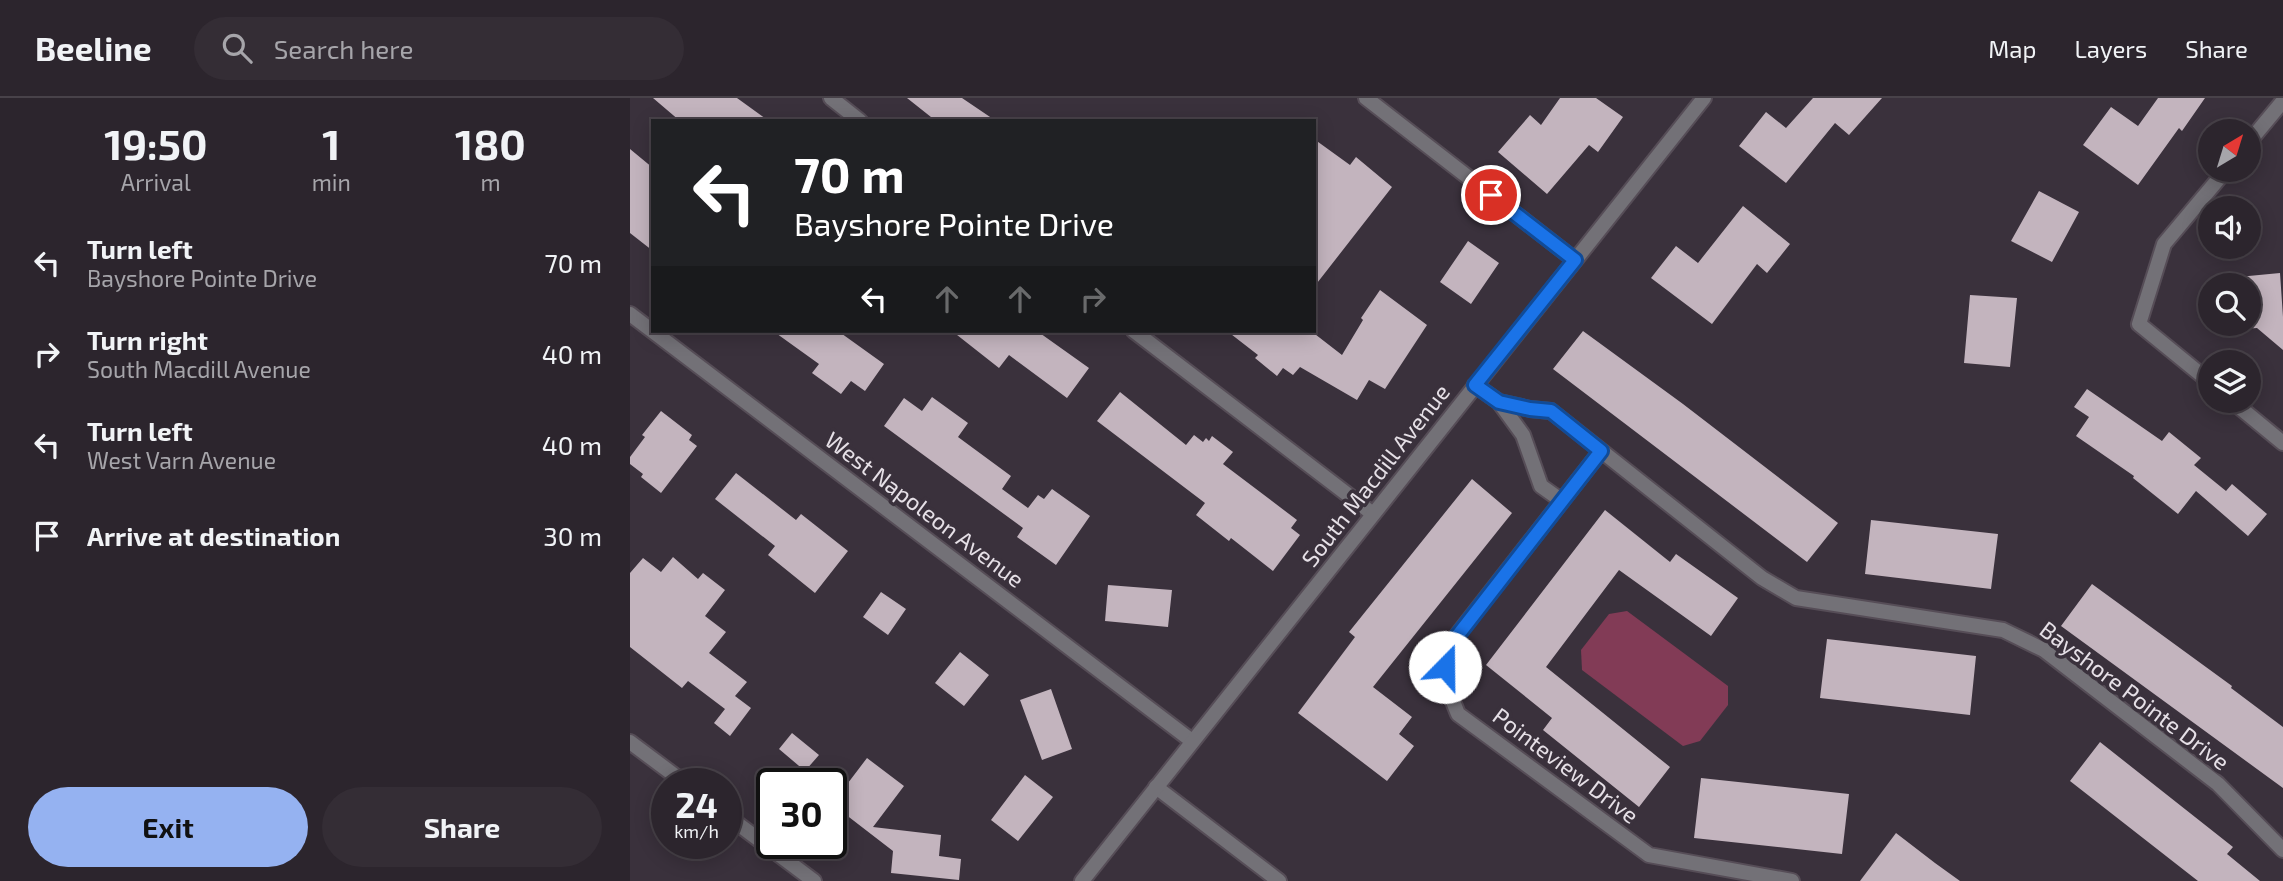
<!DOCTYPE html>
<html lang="en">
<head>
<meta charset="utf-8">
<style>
	body { margin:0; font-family:"Exo 2",sans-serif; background:#342d35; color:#f1f3f6; height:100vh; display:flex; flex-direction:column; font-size:26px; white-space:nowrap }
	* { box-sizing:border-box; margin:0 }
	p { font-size:23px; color:#a6a5aa }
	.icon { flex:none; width:38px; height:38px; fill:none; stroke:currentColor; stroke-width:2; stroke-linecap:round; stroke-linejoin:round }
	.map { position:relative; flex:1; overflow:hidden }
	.sheet { display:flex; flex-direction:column; background:#2c252d; width:630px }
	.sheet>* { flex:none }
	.banner { position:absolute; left:21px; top:21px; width:665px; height:214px; border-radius:0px; box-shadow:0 4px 18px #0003,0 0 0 2px #484249; background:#202124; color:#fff; overflow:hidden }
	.needle { width:46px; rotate:38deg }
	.controls { position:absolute; left:1568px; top:21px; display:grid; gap:14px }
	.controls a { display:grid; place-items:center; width:63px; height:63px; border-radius:50%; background:#2c252d; box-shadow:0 4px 18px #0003,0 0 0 2px #484249; font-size:35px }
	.speed { position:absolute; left:21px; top:670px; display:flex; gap:14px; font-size:35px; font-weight:700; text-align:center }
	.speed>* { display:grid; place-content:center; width:91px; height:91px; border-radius:50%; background:#2c252d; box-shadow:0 4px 18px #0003,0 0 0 2px #484249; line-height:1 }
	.speed small { font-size:18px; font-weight:400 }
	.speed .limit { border:4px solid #111; border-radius:10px; background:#fff; color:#111 }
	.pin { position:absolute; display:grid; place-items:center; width:60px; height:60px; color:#fff; margin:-30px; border:4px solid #fff; border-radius:50%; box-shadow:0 2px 7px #0007 }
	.me { position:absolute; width:77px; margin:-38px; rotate:22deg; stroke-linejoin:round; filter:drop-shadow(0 0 5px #0008) }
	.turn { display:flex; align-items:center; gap:24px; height:147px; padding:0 28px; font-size:32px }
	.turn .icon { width:91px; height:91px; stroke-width:2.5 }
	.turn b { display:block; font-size:49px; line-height:60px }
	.lanes { display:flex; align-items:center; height:66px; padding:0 28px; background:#0003; justify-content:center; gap:35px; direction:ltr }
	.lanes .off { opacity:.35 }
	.eta { display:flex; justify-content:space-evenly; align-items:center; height:119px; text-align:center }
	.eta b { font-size:42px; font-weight:700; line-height:49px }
	.button { display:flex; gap:14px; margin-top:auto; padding:14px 28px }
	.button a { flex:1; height:80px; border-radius:42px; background:#95b2f1; color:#111; font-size:28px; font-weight:700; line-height:80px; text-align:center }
	.button a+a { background:#342d35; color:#f1f3f6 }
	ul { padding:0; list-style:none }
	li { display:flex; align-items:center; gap:21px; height:91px; padding:0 28px }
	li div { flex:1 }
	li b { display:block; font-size:26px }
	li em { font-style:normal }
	header { display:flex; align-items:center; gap:42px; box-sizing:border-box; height:98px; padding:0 35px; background:#2c252d; border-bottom:2px solid #484249 }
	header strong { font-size:33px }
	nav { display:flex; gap:38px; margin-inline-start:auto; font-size:24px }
	.search { width:490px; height:63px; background:#342d35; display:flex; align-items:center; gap:18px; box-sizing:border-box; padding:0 24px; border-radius:38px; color:#a6a5aa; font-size:26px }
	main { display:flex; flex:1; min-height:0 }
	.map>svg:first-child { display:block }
</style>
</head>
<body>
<header>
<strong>Beeline</strong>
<div class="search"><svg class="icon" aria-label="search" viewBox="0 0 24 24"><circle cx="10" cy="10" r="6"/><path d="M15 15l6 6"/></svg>Search here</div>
<nav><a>Map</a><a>Layers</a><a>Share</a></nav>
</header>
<main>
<section class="sheet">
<div class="eta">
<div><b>19:50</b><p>Arrival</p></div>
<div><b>1</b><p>min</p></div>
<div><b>180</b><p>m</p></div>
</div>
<ul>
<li><svg class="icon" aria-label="left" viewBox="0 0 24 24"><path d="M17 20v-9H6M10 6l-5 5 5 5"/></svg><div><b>Turn left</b><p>Bayshore Pointe Drive</p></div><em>70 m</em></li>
<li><svg class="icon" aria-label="right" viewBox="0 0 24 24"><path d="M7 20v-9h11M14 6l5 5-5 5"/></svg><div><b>Turn right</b><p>South Macdill Avenue</p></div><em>40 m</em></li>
<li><svg class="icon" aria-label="left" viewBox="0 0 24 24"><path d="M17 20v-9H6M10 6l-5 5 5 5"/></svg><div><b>Turn left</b><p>West Varn Avenue</p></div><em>40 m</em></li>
<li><svg class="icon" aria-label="arrive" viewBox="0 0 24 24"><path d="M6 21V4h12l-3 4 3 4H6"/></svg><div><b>Arrive at destination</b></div><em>30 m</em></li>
</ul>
<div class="button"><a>Exit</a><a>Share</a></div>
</section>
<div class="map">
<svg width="1653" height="783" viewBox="0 0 1653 783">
	<rect width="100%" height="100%" fill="#3a313c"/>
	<path fill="#823b56" d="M 997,513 L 1098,588 L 1098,607 L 1070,643 L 1053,648 L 952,572 L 951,552 L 979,516 Z"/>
	<path fill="#c3b4be" d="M 23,0 L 107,0 L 139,23 L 50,23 Z
		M 277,0 L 332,0 L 366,23 L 306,23 Z
		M 930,0 L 966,0 L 993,19 L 968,54 L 959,47 L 917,96 L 868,54 L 900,17 L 911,27 Z
		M 1183,0 L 1252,0 L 1219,37 L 1205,25 L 1156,85 L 1109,48 L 1136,14 L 1156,30 Z
		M 1528,0 L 1575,0 L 1552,33 L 1549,30 L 1508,87 L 1453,47 L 1481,9 L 1508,28 Z
		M 684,41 L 720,67 L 726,59 L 762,89 L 684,189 Z
		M 0,51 L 23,70 L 23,153 L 0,135 Z
		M 1409,93 L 1449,114 L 1422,164 L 1381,143 Z
		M 1113,108 L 1160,146 L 1137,175 L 1127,166 L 1082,226 L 1021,180 L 1046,148 L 1068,165 Z
		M 838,143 L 869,165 L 841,206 L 810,184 Z
		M 1650,175 L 1653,219 L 1653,252 L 1627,230 L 1612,231 L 1611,226 L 1619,226 L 1619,187 L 1609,187 L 1608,179 Z
		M 750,192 L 797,227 L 755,291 L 739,282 L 727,302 L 670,269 L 663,277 L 653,270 L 647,278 L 625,260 L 628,257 L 597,233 L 681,233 L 712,257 L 733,222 L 731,220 Z
		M 1340,197 L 1387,200 L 1380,269 L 1334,265 Z
		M 143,233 L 208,233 L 254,266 L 235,293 L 221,283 L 211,296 L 182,275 L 189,266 Z
		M 322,233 L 407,233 L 459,270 L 437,300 L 379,257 L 369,270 Z
		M 953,233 L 1053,306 L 1208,425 L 1177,464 L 923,271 Z
		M 1457,291 L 1532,343 L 1539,334 L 1571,360 L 1564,367 L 1596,393 L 1602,386 L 1637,416 L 1618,438 L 1566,393 L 1548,416 L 1503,380 L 1504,378 L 1446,338 L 1459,319 L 1444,309 Z
		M 490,294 L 556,347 L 564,337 L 573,344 L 576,340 L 579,343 L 582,338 L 603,354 L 593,366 L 667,422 L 661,430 L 670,437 L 643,473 L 601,440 L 599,443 L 566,417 L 575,405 L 467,323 Z
		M 302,299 L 338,325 L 328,339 L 381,378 L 372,391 L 398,410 L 408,397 L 414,401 L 422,391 L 460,418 L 426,467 L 387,439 L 393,430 L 254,328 L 274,300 L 292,313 Z
		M 31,313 L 62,337 L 59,342 L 67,348 L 31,395 L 11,379 L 13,376 L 0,366 L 0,359 L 15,339 L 12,337 Z
		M 106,375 L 166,422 L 171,416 L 218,453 L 185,495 L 138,457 L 145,448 L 85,401 Z
		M 842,381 L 882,415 L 743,589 L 782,619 L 769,636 L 784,648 L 757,683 L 668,615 L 725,539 L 719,534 Z
		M 975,412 L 1040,464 L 1046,456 L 1108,500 L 1081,538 L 989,472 L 916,569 L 1040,669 L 1009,709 L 913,632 L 922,620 L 856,567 Z
		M 1241,422 L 1368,436 L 1361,491 L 1235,476 Z
		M 43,459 L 68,481 L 73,475 L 95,492 L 75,518 L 96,534 L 79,555 L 117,584 L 105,598 L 121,610 L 100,638 L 84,625 L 95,611 L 58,583 L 52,590 L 0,549 L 0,475 L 13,460 L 31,474 Z
		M 1462,486 L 1602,588 L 1601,590 L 1653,629 L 1653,690 L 1431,528 Z
		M 478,487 L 542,492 L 538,529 L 475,523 Z
		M 251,494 L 276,511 L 258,537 L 233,519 Z
		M 1197,541 L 1346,558 L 1340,617 L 1190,600 Z
		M 330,554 L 359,577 L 334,608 L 305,585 Z
		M 421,591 L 442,651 L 412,662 L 390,602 Z
		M 162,635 L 189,657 L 175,673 L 149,651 Z
		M 1470,644 L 1603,749 L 1597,756 L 1630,783 L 1568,783 L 1440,683 Z
		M 237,660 L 274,688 L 243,729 L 311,737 L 309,758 L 331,761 L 329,782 L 261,775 L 263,753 L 202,706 Z
		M 395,677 L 423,699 L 388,743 L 361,722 Z
		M 1071,680 L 1219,696 L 1212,756 L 1064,740 Z
		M 1266,735 L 1305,765 L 1330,783 L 1230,783 Z"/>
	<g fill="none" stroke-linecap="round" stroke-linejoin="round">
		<g stroke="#564d57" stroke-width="18">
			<path id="minor" d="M 201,0 L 230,23
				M 736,0 L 945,162
				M 1619,44 L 1653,3
				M 0,216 L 562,643
				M 504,233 L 743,416
				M 1580,284 L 1509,226 L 1534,146 L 1596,72
				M 845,287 L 869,304 L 900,311 L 921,313 L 1132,480 L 1166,500 L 1373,532 L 1414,552 L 1588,686 L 1653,752
				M 1602,303 L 1653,345
				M 869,304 L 893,337 L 911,388 L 932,403
				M 971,353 L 828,536 C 812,576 812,576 828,616 L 1019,757 L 1162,783
				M 0,644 L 56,686
				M 526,689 L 649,783
				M 96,717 L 184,783"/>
		</g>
		<g stroke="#564d57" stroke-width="18">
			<path id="tertiary" d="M 452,783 L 1074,0"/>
		</g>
		<use href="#minor" stroke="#737177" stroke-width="14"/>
		<use href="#tertiary" stroke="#737177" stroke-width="14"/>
	</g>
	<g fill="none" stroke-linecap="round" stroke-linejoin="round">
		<g stroke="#114b97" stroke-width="18">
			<path id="route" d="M 815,569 L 828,537 L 971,353 L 921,313 L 900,311 L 869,304 L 845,287 L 945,162 L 861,97"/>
		</g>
		<use href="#route" stroke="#1a73e8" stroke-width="12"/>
	</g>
	<g text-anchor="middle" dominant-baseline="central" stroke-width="7" stroke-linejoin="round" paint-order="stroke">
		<g font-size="23" fill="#e6e0e7" stroke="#3a313c">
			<text transform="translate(745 377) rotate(-52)">South Macdill Avenue</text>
			<text transform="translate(295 411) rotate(37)">West Napoleon Avenue</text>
			<text transform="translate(1505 597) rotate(37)">Bayshore Pointe Drive</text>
			<text transform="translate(936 667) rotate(37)">Pointeview Drive</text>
		</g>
	</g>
</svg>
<div class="controls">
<a><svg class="needle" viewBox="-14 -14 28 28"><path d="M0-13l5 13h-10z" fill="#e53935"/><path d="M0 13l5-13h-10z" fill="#a6a5aa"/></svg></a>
<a><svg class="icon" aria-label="sound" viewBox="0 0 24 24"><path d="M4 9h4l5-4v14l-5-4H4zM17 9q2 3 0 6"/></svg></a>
<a><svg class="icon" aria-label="search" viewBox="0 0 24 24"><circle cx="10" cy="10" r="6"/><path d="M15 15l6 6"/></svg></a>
<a><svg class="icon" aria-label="layers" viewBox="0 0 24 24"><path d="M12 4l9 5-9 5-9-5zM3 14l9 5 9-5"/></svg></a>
</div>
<div class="speed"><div>24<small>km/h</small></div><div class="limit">30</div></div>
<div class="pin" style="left:861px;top:97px;background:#d93025"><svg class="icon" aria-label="arrive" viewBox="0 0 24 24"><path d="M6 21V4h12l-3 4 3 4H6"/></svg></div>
<svg class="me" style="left:815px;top:569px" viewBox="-20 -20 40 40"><circle r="19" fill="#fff"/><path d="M0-13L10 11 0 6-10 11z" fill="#1a73e8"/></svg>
<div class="banner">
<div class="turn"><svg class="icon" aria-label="left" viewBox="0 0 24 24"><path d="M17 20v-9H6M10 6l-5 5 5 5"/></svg><div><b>70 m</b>Bayshore Pointe Drive</div></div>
<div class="lanes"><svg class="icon" aria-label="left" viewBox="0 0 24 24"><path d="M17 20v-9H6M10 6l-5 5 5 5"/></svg><svg class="icon off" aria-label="ahead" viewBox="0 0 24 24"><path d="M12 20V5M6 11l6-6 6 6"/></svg><svg class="icon off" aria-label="ahead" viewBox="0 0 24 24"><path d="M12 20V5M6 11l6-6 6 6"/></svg><svg class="icon off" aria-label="right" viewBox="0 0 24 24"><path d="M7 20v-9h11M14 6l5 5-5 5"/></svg></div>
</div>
</div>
</main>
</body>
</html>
